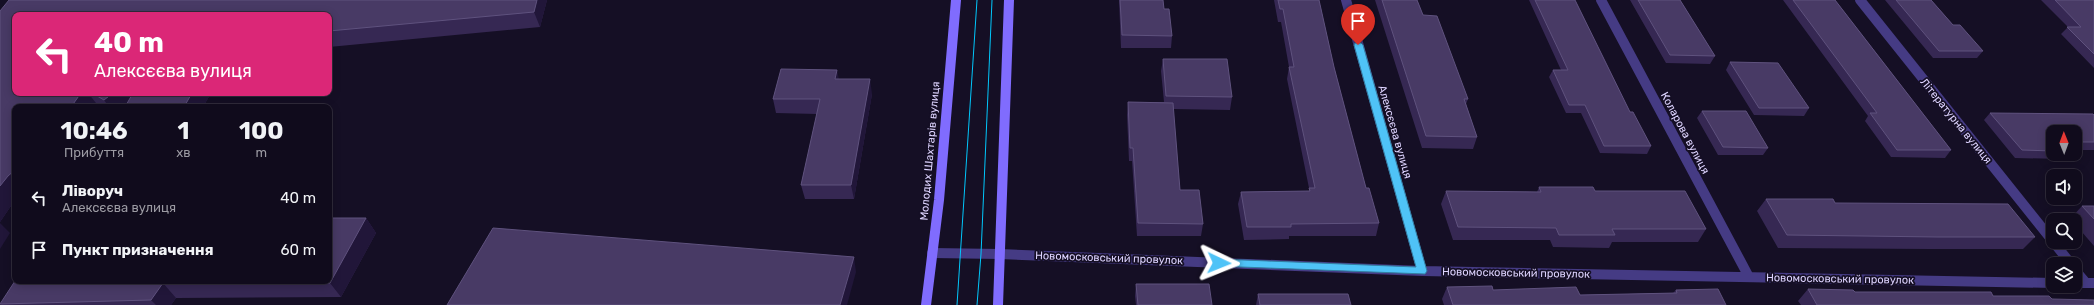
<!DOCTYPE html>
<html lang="uk">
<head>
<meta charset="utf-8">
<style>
	body { margin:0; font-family:Rubik,sans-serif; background:#191425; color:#f1f3f6; height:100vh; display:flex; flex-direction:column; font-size:15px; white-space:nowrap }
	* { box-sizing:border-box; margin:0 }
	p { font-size:13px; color:#9c9ba3 }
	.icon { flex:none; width:22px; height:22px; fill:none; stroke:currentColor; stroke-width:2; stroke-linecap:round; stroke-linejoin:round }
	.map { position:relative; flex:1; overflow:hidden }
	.details { position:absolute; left:12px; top:104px; width:320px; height:180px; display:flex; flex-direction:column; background:#100b1c; border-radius:8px; box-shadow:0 2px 10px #0003,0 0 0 1px #302b3b }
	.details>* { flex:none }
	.banner { position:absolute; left:12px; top:12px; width:320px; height:84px; border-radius:8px; box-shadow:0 2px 10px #0003,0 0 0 1px #302b3b; background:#db2777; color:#fff; overflow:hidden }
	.needle { width:26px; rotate:359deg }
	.fabs { position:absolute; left:2046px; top:125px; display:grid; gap:8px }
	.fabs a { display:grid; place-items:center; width:36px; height:36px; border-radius:8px; background:#100b1c; box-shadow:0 2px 10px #0003,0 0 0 1px #302b3b; font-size:20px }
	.pin { position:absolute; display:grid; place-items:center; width:34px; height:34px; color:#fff; margin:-41px -17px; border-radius:50% 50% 50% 0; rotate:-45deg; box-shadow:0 0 4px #0007 }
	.pin .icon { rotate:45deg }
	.me { position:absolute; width:44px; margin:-22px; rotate:92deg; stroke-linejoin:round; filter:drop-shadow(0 0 3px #0008) }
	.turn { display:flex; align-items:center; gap:14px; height:84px; padding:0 16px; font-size:18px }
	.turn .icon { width:52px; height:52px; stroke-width:2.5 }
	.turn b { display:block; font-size:28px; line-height:34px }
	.eta { display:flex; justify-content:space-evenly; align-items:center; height:68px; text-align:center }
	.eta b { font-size:24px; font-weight:700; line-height:28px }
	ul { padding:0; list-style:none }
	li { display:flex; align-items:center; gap:12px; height:52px; padding:0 16px }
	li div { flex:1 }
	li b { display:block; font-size:15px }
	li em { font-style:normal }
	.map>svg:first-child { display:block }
</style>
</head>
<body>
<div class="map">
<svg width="2094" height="305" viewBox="0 0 2094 305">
	<rect width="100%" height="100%" fill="#150f25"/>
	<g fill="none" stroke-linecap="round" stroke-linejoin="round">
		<path stroke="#453b84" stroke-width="10" d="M 1346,0 L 1422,271
			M 1601,0 L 1749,277
			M 1860,0 L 2071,264
			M 932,253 L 1000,254 L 1422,271 L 2053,283
			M 2075,270 L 2086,283
			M 2075,283 L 2094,283"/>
		<path stroke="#806cfe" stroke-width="10" d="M 926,305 L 939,200 L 956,0
			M 998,305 L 1009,0"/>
		<path stroke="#02c8fc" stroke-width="1" d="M 957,305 L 977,0
			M 977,305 L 981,254 L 992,0"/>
	</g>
	<path fill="#362853" d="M 9,0 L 547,0 L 540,27 L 329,47 L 329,15 L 15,93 L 211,93 L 203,107 L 103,107 L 96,103 L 94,107 L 15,107 L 15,200 L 0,222 L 0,11 Z
		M 1119,0 L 1163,0 L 1164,9 L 1172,36 L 1171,48 L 1121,48 Z
		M 1274,0 L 1319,0 L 1334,67 L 1366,188 L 1379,223 L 1376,236 L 1289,236 L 1289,239 L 1244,240 L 1238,204 L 1241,192 L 1309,191 L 1309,188 L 1287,79 L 1289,67 L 1281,22 L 1278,22 Z
		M 1375,0 L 1417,0 L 1423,15 L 1468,99 L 1466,104 L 1477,137 L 1473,149 L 1422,148 Z
		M 1529,0 L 1575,0 L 1630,112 L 1651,146 L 1647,154 L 1600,153 L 1581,113 L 1566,113 L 1549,77 L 1553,70 L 1561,70 Z
		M 1630,0 L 1680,0 L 1715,56 L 1710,64 L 1666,63 Z
		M 1783,0 L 1835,0 L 1951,150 L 1945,158 L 1891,157 L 1865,121 L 1868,116 Z
		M 1885,0 L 1931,0 L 1953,25 L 1983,51 L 1977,58 L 1933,58 Z
		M 2041,0 L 2094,0 L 2094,68 L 2061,34 L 2068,27 Z
		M 1163,59 L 1232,97 L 1230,110 L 1173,109 L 1180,190 L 1203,224 L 1201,236 L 1137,236 L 1132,161 L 1129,161 L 1127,115 L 1128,102 L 1164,102 L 1161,71 Z
		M 1730,62 L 1809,108 L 1804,116 L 1754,115 L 1726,70 Z
		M 839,79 L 872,94 L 854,199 L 805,199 L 801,185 L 817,114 L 776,113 L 773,99 Z
		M 1702,111 L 1768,148 L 1763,155 L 1718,155 L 1697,118 Z
		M 1990,113 L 2094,115 L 2094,150 L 2075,150 L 2075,132 L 2053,132 L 2053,154 L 2068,154 L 2064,159 L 2015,158 L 1984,120 Z
		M 1539,187 L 1595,191 L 1706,229 L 1698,242 L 1612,242 L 1609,248 L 1553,247 L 1550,240 L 1453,240 L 1441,204 L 1446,191 L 1537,192 Z
		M 1766,199 L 1835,203 L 2035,237 L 2023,249 L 1928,249 L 1778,248 L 1757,211 Z
		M 2082,206 L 2094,206 L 2094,246 L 2075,224 L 2075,220 L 2072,220 L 2071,218 Z
		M 366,218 L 376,233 L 341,297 L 176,298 L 171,305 L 2,305 L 0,304 Z
		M 1136,284 L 1212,305 L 1136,305 L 1135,296 Z
		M 1447,287 L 1493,290 L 1580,295 L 1673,293 L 1676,290 L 1726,305 L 1444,305 L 1442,299 Z
		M 1808,289 L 1855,292 L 1993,296 L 2052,299 L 2094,305 L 1801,305 L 1798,301 Z
		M 1258,294 L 1351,305 L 1256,305 Z"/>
	<path fill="#211639" d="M 537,0 L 547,0 L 540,27 L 534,12 Z
		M 837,70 L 840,84 L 835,79 Z
		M 870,79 L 872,94 L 854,199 L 851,185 Z
		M 81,93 L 88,93 L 96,103 L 94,107 L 71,107 Z
		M 113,93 L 143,93 L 126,107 L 109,107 L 104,100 Z
		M 192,93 L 211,93 L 203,107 L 184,107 Z
		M 15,170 L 15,200 L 0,222 L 0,186 L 8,176 Z
		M 366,218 L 376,233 L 341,297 L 330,283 Z
		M 0,223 L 10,233 L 0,249 Z
		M 854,257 L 856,272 L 847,305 L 840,305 Z
		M 163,283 L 176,298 L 171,305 L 156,305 L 151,300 Z"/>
	<path fill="#483a65" stroke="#5f527e" d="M 9,0 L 537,0 L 534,12 L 329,31 L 329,15 L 15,15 L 15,93 L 81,93 L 71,107 L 15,107 L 15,170 L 8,176 L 0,186 L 0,11 Z
		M 1120,0 L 1163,0 L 1164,9 L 1169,9 L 1172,36 L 1122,35 Z
		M 1278,0 L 1319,0 L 1334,67 L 1366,188 L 1369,188 L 1379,223 L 1291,224 L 1291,227 L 1247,227 L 1241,192 L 1310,191 L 1309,188 L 1315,188 L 1289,67 L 1294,67 L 1283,9 L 1280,9 Z
		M 1382,0 L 1417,0 L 1423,15 L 1437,16 L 1468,99 L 1464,99 L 1477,137 L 1426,136 Z
		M 1535,0 L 1575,0 L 1630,112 L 1633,112 L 1651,146 L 1604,146 L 1585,105 L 1569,105 L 1553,70 L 1568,70 Z
		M 1638,0 L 1680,0 L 1715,56 L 1670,55 Z
		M 1793,0 L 1835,0 L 1951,150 L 1897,150 L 1870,113 L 1877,113 Z
		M 1896,0 L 1931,0 L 1953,25 L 1960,25 L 1983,51 L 1939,51 Z
		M 2055,0 L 2094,0 L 2094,54 L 2067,27 L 2081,27 Z
		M 1163,59 L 1227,59 L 1232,97 L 1166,96 Z
		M 1730,62 L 1778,63 L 1809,108 L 1759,108 Z
		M 781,69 L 837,70 L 835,79 L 870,79 L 851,185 L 801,185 L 820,99 L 773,99 Z
		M 92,93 L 113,93 L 104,100 Z
		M 133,93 L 192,93 L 184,107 L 125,107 Z
		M 1128,102 L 1173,103 L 1180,190 L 1199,190 L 1203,224 L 1138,223 L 1133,148 L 1130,148 Z
		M 1702,111 L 1746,111 L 1768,148 L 1723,147 Z
		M 1990,113 L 2093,114 L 2094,115 L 2094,142 L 2075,142 L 2075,132 L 2053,132 L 2053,151 L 2022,150 Z
		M 1539,187 L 1593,187 L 1595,191 L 1685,191 L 1706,229 L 1612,229 L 1615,235 L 1559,235 L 1556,228 L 1458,227 L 1446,191 L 1541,192 Z
		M 1766,199 L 1833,199 L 1835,203 L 2008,204 L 2035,237 L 1938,237 L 1787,235 Z
		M 2082,206 L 2094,206 L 2094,219 Z
		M 329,218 L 366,218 L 330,283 L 163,283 L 151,300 L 0,304 L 15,281 L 329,281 Z
		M 493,228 L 854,257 L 840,305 L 447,305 Z
		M 1136,284 L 1209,284 L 1212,305 L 1138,305 Z
		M 1492,286 L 1493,290 L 1576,287 L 1580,295 L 1677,293 L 1676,290 L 1718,289 L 1726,305 L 1453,305 L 1447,287 Z
		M 1808,289 L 1853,290 L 1855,292 L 1991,292 L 1993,296 L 2049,296 L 2052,299 L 2094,300 L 2094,305 L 1817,305 Z
		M 1258,294 L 1348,294 L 1351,305 L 1260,305 Z"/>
	<path fill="#4fc3f7" stroke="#337fa1" d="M 1355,43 L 1361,43 L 1363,45 L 1427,271 L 1425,274 L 1215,266 L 1214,263 L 1219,259 L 1416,267 L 1354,45 Z"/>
	<g text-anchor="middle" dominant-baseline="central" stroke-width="3.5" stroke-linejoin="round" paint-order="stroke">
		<g font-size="11" fill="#ded4ff" stroke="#150f25">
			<text transform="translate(1956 121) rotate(51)">Літературна вулиця</text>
			<text transform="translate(1395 132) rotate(74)">Алексєєва вулиця</text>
			<text transform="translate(1685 133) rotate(62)">Коларова вулиця</text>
			<text transform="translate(930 151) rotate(-85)">Молодих Шахтарів вулиця</text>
			<text transform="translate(1109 258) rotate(2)">Новомосковський провулок</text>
			<text transform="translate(1516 273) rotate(1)">Новомосковський провулок</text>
			<text transform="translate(1840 279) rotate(1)">Новомосковський провулок</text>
		</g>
	</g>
</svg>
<div class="fabs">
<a><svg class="needle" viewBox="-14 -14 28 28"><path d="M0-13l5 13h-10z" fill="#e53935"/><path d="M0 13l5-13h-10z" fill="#9c9ba3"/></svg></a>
<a><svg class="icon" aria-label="sound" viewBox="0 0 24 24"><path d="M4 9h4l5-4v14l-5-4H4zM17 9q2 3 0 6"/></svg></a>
<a><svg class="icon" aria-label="search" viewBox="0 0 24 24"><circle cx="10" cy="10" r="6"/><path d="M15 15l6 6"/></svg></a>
<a><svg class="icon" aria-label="layers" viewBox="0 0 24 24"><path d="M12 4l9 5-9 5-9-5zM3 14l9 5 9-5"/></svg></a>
</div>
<div class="pin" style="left:1358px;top:45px;background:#d93025"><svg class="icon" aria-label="arrive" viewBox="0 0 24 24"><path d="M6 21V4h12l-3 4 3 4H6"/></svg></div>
<svg class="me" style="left:1219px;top:263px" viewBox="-20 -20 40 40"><path d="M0-17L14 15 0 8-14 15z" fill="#4fc3f7" stroke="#fff" stroke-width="4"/></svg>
<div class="banner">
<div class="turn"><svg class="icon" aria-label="left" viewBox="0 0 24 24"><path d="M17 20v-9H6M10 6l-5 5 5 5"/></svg><div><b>40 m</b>Алексєєва вулиця</div></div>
</div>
<section class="details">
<div class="eta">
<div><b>10:46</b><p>Прибуття</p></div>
<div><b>1</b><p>хв</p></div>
<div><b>100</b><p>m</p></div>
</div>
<ul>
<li><svg class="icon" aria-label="left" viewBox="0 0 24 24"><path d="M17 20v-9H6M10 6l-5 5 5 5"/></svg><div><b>Ліворуч</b><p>Алексєєва вулиця</p></div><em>40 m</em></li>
<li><svg class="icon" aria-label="arrive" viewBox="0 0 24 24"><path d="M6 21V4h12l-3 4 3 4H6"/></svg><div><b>Пункт призначення</b></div><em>60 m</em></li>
</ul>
</section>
</div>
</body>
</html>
